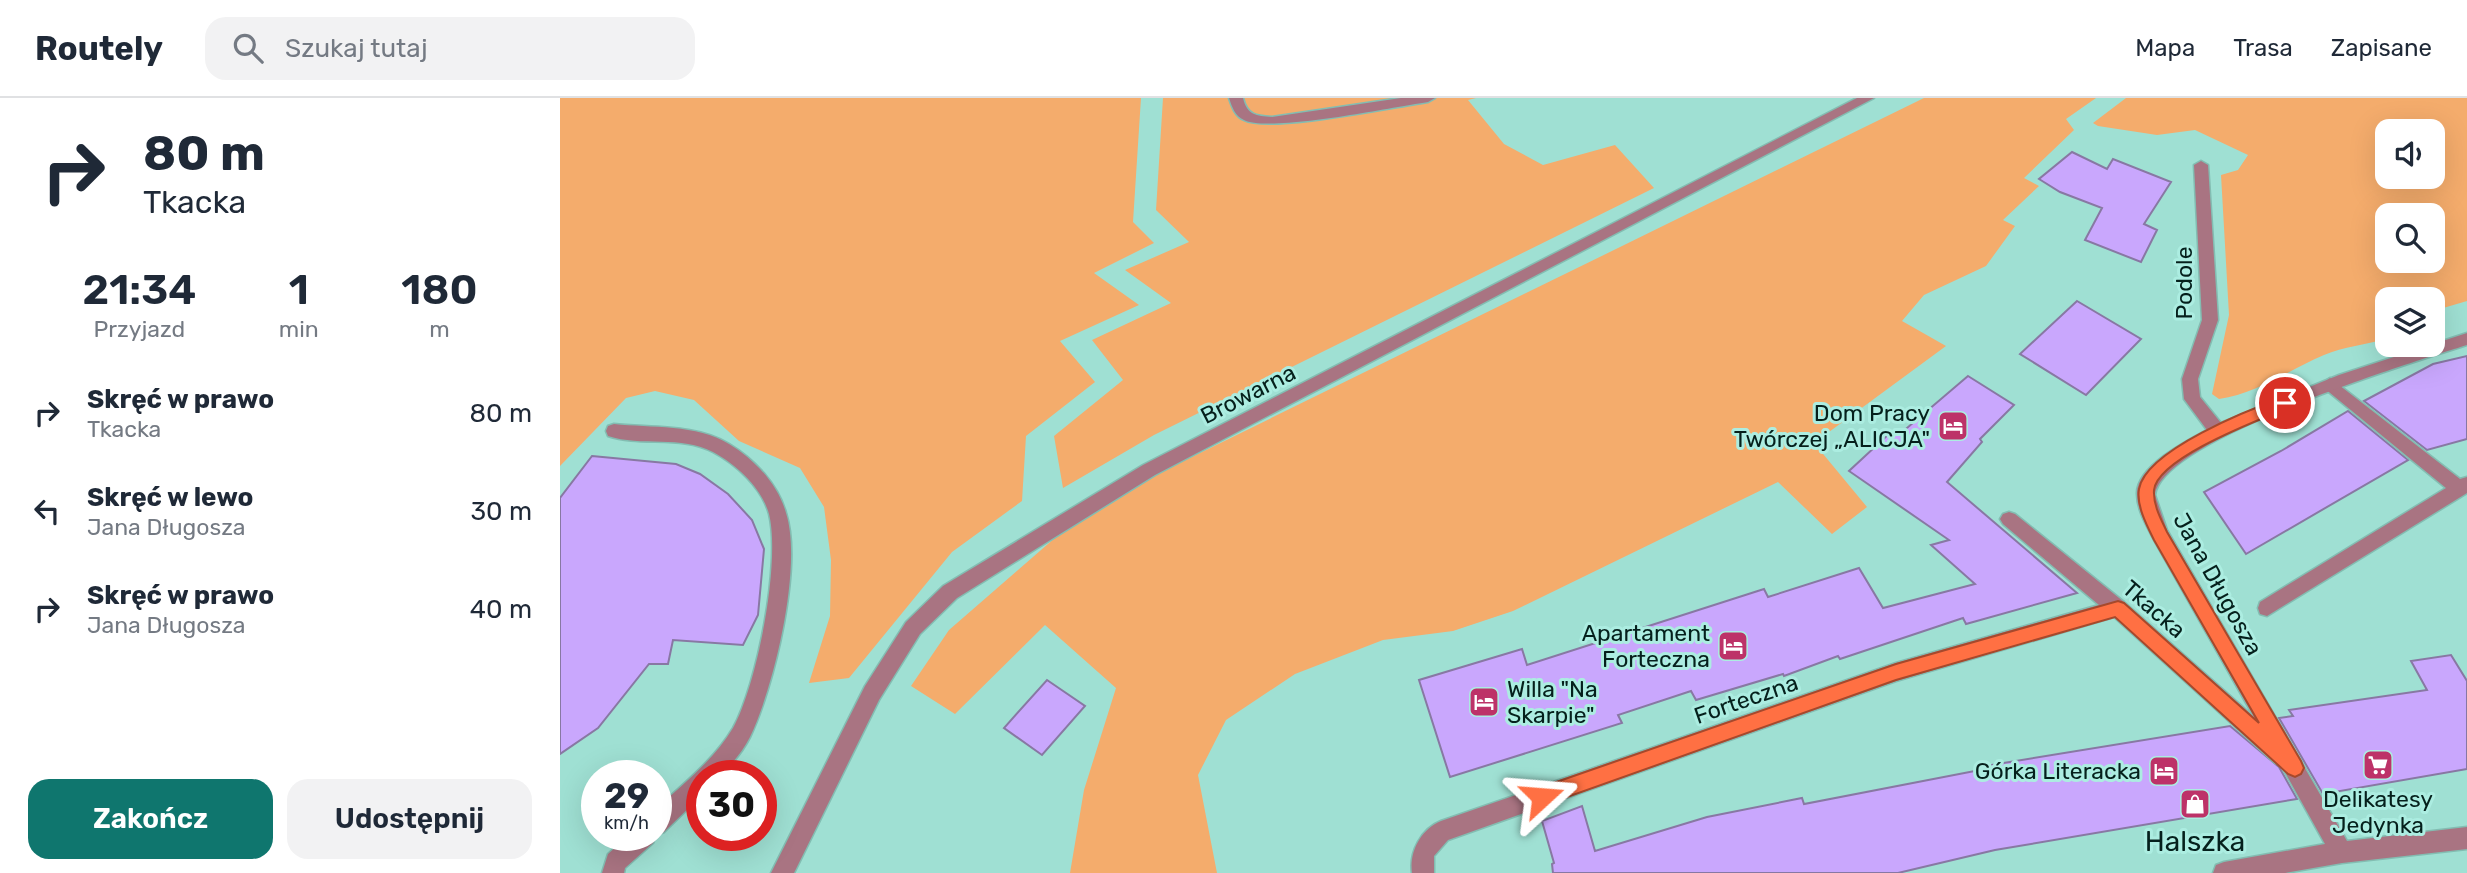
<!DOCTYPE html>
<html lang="pl">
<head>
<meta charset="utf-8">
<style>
	body { margin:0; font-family:Rubik,sans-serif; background:#f2f2f3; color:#1f2937; height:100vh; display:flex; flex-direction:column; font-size:26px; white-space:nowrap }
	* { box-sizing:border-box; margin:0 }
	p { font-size:23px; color:#747a83 }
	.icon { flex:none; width:38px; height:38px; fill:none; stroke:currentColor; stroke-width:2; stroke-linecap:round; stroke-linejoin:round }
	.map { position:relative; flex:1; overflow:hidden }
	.details { display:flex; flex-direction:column; background:#fff; width:560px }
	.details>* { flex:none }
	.hud { background:#fff; color:#1f2937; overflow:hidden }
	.buttons { position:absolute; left:1815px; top:21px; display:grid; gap:14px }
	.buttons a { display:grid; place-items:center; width:70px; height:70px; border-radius:14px; background:#fff; box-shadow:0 7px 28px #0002; font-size:35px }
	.speed { position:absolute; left:21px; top:662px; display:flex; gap:14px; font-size:35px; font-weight:700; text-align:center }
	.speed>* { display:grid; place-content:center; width:91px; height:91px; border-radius:50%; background:#fff; box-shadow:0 7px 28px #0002; line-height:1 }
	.speed small { font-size:18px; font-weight:400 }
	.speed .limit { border:10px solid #d22; background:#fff; color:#111 }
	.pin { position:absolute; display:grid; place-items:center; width:60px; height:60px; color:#fff; margin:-30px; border:4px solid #fff; border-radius:50%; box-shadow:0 2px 7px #0007 }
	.me { position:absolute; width:77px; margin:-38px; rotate:71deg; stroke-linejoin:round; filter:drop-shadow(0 0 5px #0008) }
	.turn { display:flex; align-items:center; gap:24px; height:147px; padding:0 28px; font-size:32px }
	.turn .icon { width:91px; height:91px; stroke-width:2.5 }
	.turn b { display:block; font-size:49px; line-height:60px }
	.eta { display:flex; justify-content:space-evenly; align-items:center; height:119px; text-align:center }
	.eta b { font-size:42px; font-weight:600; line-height:49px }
	.button { display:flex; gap:14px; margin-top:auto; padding:14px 28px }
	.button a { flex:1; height:80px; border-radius:21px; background:#0f766e; color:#fff; font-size:28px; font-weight:600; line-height:80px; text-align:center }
	.button a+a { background:#f2f2f3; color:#1f2937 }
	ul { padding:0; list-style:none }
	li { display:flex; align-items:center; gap:21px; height:98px; padding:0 28px }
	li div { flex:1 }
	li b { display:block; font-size:26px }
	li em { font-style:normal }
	header { display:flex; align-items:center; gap:42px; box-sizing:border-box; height:98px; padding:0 35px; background:#fff; border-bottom:2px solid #e0e1e3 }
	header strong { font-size:33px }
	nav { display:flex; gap:38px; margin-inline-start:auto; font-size:24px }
	.search { width:490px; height:63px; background:#f2f2f3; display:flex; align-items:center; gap:18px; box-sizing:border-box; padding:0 24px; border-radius:21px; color:#747a83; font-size:26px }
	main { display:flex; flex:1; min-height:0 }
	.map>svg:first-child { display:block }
</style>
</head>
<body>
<header>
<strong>Routely</strong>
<div class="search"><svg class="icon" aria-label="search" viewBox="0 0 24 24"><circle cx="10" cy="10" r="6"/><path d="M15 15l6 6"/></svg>Szukaj tutaj</div>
<nav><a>Mapa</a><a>Trasa</a><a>Zapisane</a></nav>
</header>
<main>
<section class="details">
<div class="hud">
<div class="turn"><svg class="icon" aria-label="right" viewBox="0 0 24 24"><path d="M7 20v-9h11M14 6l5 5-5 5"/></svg><div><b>80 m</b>Tkacka</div></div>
</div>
<div class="eta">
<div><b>21:34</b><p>Przyjazd</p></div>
<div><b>1</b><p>min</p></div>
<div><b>180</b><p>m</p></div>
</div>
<ul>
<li><svg class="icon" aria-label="right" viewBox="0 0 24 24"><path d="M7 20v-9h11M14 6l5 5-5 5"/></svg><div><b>Skręć w prawo</b><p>Tkacka</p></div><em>80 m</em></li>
<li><svg class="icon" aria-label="left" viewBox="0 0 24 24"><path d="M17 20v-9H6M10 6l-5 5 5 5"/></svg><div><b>Skręć w lewo</b><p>Jana Długosza</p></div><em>30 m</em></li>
<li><svg class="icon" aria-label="right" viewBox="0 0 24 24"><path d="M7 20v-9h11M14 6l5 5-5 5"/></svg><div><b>Skręć w prawo</b><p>Jana Długosza</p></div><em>40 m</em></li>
</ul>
<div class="button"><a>Zakończ</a><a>Udostępnij</a></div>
</section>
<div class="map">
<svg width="1907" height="775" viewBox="0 0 1907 775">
	<rect width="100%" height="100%" fill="#9fe0d3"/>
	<path fill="#f4ac6c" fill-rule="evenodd" d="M 0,0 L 581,0 L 573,124 L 594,145 L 534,175 L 579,207 L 500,243 L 535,284 L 466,338 L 462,403 L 392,454 L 289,580 L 249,585 L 270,518 L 271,462 L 264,409 L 240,370 L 179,343 L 134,302 L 95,293 L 66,300 L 0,368 Z
		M 603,0 L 916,0 L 908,2 L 944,46 L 983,67 L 1055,47 L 1094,90 L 594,337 L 503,390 L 494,338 L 563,282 L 532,242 L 611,205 L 565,172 L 629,144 L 596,112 Z
		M 1364,0 L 1536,0 L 1506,21 L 1514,32 L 1464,80 L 1479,88 L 1443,122 L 1455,128 L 1426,168 L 1364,197 L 1342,223 L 1386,248 L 1254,345 L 1307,409 L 1272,436 L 1218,384 L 953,513 L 893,533 L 823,542 L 735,576 L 666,622 L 638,677 L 657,775 L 510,775 L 524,692 L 556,590 L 485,527 L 395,616 L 351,588 L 389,532 L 496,439 L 595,377 Z
		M 1566,0 L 1907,0 L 1907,203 L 1873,213 L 1872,201 L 1827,201 L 1827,241 C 1807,246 1783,249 1764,257 C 1729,272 1698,295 1659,301 L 1652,296 L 1669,217 L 1661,77 L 1678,72 L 1688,57 L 1635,32 L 1597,37 L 1538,28 L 1533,25 ZM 1872,33 L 1872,79 L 1827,79 L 1827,33 ZM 1827,117 L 1872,117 L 1872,163 L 1827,163 Z"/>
	<path fill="#c9a7fd" stroke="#8878a3" stroke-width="2" d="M 1512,54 L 1547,71 L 1553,61 L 1611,84 L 1584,126 L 1597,132 L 1581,164 L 1525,142 L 1542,110 L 1500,94 L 1479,81 Z
		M 1517,203 L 1581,241 L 1526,297 L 1460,256 Z
		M 1907,258 L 1907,341 L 1867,352 L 1804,303 L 1873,266 Z
		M 1408,278 L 1454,307 L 1420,341 L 1422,344 L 1387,384 L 1517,495 L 1406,526 L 1403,520 L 1280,561 L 1278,558 L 1224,578 L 1223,576 L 1136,602 L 1131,593 L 1058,617 L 1062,625 L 890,679 L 859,582 L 962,551 L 967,567 L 1204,491 L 1208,499 L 1299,470 L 1323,510 L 1415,486 L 1371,447 L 1389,442 L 1289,373 L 1331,334 L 1340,336 Z
		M 1788,313 L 1848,362 L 1686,456 L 1644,394 L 1721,353 Z
		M 32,358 L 116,366 L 140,376 L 168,396 L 192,422 L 204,451 L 198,517 L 183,547 L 113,542 L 108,566 L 89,566 L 38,630 L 0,656 L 0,400 Z
		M 1891,557 L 1907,583 L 1907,671 L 1763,696 L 1719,620 L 1733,618 L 1729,612 L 1867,592 L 1851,563 Z
		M 487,582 L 525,608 L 482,657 L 444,630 Z
		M 1670,628 L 1719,669 L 1737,701 L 1435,752 L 1338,775 L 993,775 L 992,766 L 994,765 L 982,723 L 1022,708 L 1035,753 L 1147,719 L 1242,700 L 1244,706 L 1420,672 L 1419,669 Z"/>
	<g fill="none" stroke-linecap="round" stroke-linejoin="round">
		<g stroke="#83bdb2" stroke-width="3">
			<path id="service" d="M 669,0 L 683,0 C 687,17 696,18 712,19 L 841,0 L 875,0 L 868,4 C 833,9 710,35 684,22 C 675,18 672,9 669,0 Z
				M 1770,280 L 1900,381 L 1907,379 L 1907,395 L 1707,518 L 1700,516 L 1698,510 L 1700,504 L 1886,390 L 1764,290 L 1762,286 Z
				M 54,326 C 91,330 137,326 169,346 C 194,361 218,386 226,415 C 243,468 214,589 190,639 C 183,653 172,666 161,677 L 142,677 L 142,697 L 104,734 L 96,737 L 96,711 C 123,686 154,662 173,630 C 197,587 221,464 209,416 C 202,390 176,366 153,354 C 122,337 81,349 48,338 L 46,333 L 48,328 Z
				M 69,737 L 96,737 L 93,745 L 65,770 L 64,775 L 42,775 L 48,756 Z"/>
		</g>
		<g stroke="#83bdb2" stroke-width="3">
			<path id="pedestrian" d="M 1297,0 L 1314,0 L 595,377 L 397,500 L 360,536 L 319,602 L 234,775 L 211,775 L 305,588 L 346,524 L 383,488 L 583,367 Z"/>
		</g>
		<g stroke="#83bdb2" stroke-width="3">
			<path id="minor" d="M 1641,63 L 1648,67 L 1658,222 L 1638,281 L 1640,299 L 1661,325 L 1779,277 L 1907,235 L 1907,247 C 1853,264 1602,341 1595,397 L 1607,432 L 1787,743 L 1907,729 L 1907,751 L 1782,765 L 1725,775 L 1653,775 L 1656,767 L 1664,764 L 1765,746 L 1721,667 L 1714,664 L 1554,519 L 1336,583 L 888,742 L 874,758 L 874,775 L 852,775 C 849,754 861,731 881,723 L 1336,565 L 1539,507 L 1443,426 L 1440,421 L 1443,416 L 1449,414 L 1455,416 L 1564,504 L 1694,619 L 1594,442 C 1587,428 1577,412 1577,396 C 1576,369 1626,343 1647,332 L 1624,301 L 1622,281 L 1642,222 L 1634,67 Z"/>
		</g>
		<use href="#service" fill="#a97482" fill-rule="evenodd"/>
		<use href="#pedestrian" fill="#a97482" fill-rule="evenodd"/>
		<use href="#minor" fill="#a97482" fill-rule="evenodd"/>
	</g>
	<path fill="#ff7043" stroke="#a6492c" stroke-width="2" d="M 1725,299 L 1733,305 L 1730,309 C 1702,321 1598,359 1594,392 C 1593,407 1601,421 1607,434 L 1741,663 L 1744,670 L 1741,676 L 1735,679 L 1728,676 L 1555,519 L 1336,582 L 982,708 L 975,705 L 973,699 L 975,692 L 982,689 L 1336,566 L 1558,503 L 1564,505 L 1699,625 L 1594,442 C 1587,428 1576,407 1579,391 C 1586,352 1690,311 1725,299 Z"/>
	<defs>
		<g id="hotel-square" transform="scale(1.575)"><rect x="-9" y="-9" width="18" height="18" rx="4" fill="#bd3268" stroke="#acede1"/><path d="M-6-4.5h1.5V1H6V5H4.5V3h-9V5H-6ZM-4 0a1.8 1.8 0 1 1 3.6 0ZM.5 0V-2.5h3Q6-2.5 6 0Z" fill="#fff"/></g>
		<g id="supermarket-square" transform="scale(1.575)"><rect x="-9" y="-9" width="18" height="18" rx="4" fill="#bd3268" stroke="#acede1"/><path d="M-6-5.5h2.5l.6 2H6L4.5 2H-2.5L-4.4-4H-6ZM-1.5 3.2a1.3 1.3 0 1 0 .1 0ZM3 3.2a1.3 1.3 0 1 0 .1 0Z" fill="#fff"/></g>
		<g id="shop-square" transform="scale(1.575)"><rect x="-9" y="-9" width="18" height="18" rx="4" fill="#bd3268" stroke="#acede1"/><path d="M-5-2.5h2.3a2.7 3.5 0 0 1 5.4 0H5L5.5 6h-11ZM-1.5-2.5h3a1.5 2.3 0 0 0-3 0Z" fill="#fff"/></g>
	</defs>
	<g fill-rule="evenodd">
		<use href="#hotel-square" x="1393" y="328"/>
		<use href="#hotel-square" x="1173" y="548"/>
		<use href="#hotel-square" x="924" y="604"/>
		<use href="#supermarket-square" x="1818" y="667"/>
		<use href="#hotel-square" x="1604" y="673"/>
		<use href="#shop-square" x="1635" y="706"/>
	</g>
	<g text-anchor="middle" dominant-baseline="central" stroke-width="6" stroke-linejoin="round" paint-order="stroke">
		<g font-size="23" fill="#05201c" stroke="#acede1">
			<text transform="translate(1624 185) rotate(-90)">Podole</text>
			<text transform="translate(688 296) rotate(-27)">Browarna</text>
			<text transform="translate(1658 486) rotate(61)">Jana Długosza</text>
			<text transform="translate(1594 511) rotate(41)">Tkacka</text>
			<text transform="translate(1186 601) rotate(-19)">Forteczna</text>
		</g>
		<g font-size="23" fill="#05201c" stroke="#acede1" text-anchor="end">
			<text x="1370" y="315">Dom Pracy<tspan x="1370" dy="26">Twórczej „ALICJA"</tspan></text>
			<text x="1150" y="535">Apartament<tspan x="1150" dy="26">Forteczna</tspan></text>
			<text x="947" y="591" text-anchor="start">Willa "Na<tspan x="947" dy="26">Skarpie"</tspan></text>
			<text x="1581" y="673">Górka Literacka</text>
			<text x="1818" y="701" text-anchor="middle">Delikatesy<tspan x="1818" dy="26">Jedynka</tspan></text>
		</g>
		<g font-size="28" fill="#05201c" stroke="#acede1">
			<text x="1635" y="743">Halszka</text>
		</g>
	</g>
</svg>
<div class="buttons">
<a><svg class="icon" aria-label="sound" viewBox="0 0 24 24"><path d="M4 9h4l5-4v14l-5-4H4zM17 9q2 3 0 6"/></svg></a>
<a><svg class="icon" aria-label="search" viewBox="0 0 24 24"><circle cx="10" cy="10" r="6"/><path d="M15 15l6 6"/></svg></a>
<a><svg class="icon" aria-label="layers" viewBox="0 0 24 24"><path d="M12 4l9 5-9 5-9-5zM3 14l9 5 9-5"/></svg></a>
</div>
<div class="speed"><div>29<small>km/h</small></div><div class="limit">30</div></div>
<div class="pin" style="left:1725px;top:305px;background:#d93025"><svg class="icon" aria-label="arrive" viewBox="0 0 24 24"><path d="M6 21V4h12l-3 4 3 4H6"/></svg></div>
<svg class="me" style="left:982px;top:699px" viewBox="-20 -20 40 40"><path d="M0-17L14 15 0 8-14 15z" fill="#ff7043" stroke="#fff" stroke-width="4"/></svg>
</div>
</main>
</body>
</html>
